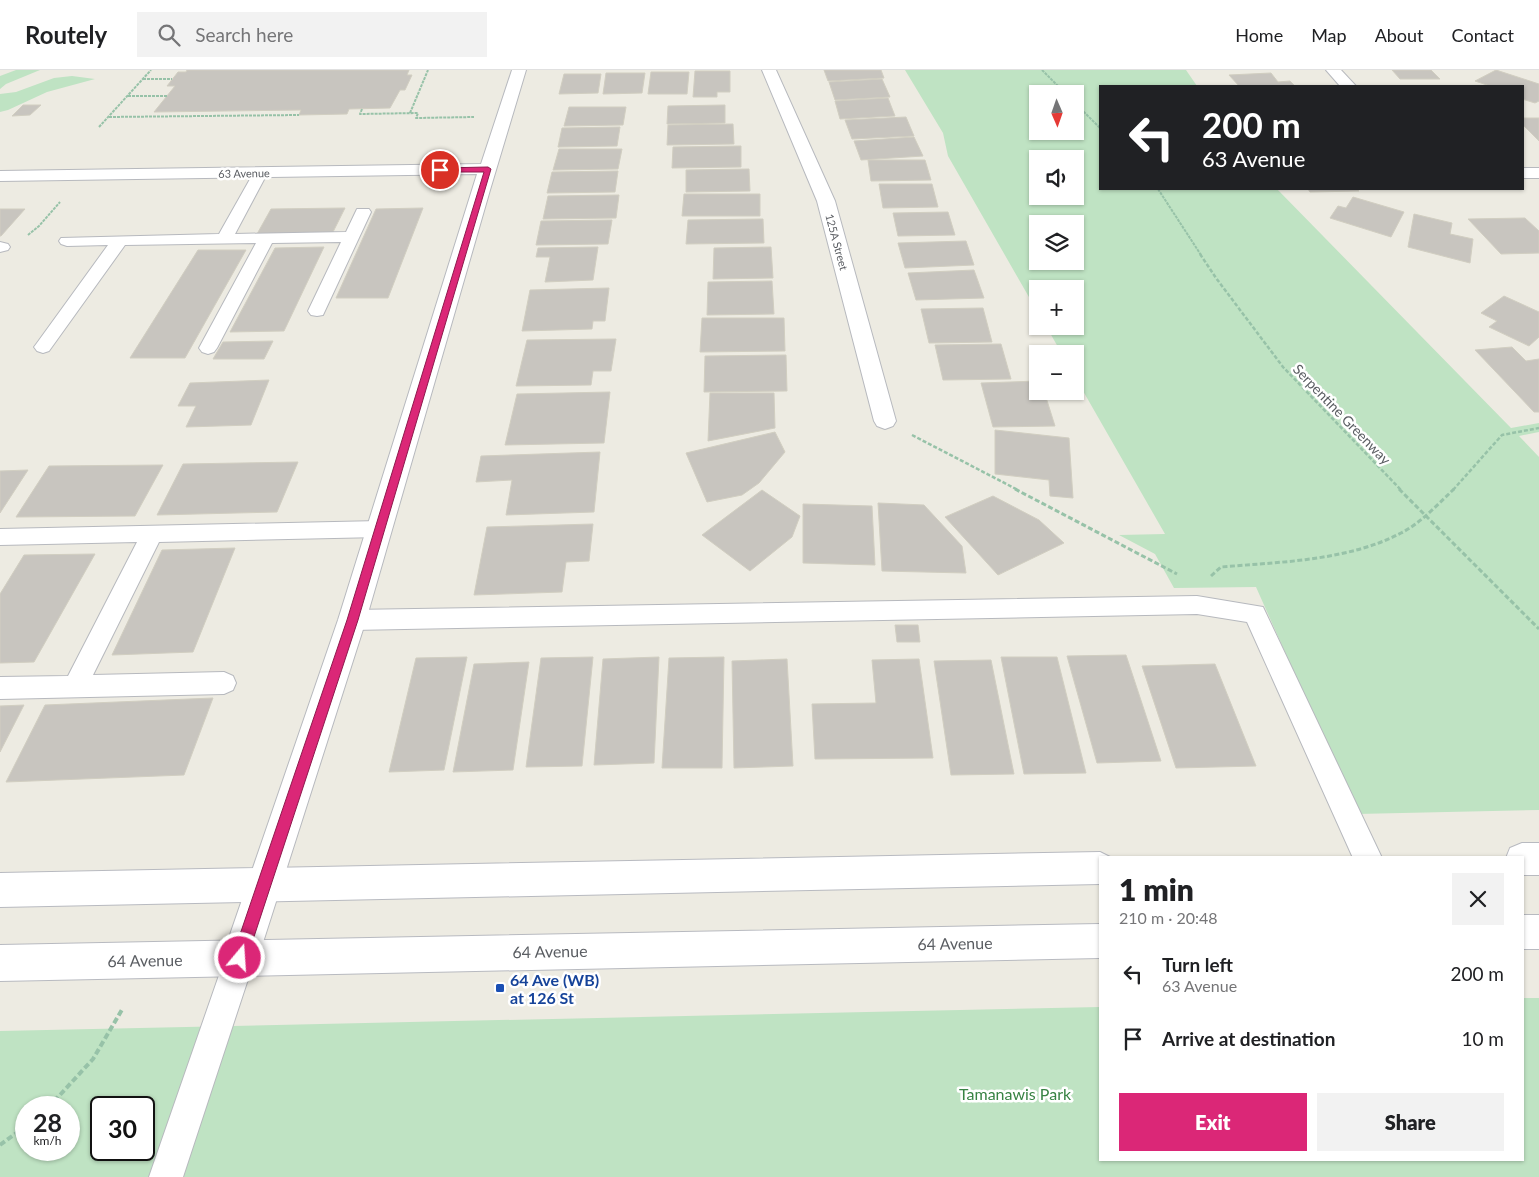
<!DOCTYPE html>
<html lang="en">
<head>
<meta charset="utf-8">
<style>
	body { margin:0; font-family:Lato,sans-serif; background:#f2f2f2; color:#202124; height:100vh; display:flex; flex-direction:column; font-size:19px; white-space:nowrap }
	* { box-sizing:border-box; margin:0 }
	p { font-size:16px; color:#757577 }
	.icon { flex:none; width:28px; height:28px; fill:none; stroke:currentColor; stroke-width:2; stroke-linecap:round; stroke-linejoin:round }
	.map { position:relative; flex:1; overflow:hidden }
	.side { position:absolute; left:1099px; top:786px; width:425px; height:305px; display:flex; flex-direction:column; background:#fff; border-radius:0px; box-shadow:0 1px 4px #0004 }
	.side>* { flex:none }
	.top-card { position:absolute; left:1099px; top:15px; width:425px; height:105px; border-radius:0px; box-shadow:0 1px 4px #0004; background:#202124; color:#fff; overflow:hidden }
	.needle { width:32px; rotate:178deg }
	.fabs { position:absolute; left:1029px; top:15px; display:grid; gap:10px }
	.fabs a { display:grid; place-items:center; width:55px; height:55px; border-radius:0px; background:#fff; box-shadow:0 1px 4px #0004; font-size:25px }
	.speed { position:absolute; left:15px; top:1026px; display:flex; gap:10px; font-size:25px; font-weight:700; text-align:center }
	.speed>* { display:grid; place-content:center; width:65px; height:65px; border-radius:50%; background:#fff; box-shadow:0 1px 4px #0004; line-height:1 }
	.speed small { font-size:12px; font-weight:400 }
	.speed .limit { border:2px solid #111; border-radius:8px; background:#fff; color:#111 }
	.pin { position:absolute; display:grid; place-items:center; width:42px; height:42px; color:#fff; margin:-21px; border:2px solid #fff; border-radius:50%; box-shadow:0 1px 5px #0007 }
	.me { position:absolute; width:55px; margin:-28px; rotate:18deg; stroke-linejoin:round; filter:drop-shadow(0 0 4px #0008) }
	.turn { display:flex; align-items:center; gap:18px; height:105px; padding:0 20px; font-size:22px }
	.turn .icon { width:65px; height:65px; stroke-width:2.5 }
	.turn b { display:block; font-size:35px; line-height:42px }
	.round { display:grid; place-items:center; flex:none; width:52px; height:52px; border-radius:0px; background:#f2f2f2 }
	.summary { display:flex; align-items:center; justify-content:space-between; height:85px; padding:0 20px }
	h1 { font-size:30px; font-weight:800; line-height:38px }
	.cta { display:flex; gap:10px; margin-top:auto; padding:10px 20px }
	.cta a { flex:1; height:58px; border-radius:0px; background:#db2777; color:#fff; font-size:20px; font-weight:800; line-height:58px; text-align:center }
	.cta a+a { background:#f2f2f2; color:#202124 }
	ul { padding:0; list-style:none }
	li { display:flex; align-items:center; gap:15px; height:65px; padding:0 20px }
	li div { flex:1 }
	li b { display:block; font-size:19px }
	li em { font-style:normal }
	header { display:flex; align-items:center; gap:30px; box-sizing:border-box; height:70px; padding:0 25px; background:#fff; border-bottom:1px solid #e0e0e0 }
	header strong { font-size:24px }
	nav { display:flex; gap:28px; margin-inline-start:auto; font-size:18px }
	.search { width:350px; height:45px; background:#f2f2f2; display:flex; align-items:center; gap:12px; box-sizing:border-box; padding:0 18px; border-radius:0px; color:#757577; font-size:19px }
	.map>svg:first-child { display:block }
</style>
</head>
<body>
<header>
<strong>Routely</strong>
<div class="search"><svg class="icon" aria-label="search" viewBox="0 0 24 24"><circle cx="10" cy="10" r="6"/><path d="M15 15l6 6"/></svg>Search here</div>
<nav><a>Home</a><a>Map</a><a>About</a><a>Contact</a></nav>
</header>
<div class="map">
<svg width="1539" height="1107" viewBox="0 0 1539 1107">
	<rect width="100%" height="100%" fill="#edebe2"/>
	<path fill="#bfe3c3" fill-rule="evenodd" d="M 16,0 L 40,0 L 6,14 L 0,19 L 0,6 Z
		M 905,0 L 1186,0 L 1197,16 L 1100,16 L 1100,119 L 1277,119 L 1511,358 L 1539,353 L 1539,362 L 1519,366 L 1539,387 L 1539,740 L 1357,744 L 1256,517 L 1174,518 L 1155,484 L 1119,465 L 1165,464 L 1075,307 L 1075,284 L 1062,284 L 1046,256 L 1075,256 L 1075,219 L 1038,219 L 1037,241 L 948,86 L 943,63 ZM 1038,24 L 1075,24 L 1075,61 L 1038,61 ZM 1038,89 L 1075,89 L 1075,126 L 1038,126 ZM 1038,154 L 1075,154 L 1075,191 L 1038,191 Z
		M 72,6 L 95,9 L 47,22 L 8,40 L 0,42 L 0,24 L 16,22 L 54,8 Z
		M 1523,928 L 1539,928 L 1539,1107 L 0,1107 L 0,961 L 1100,937 L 1100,1090 L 1522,1090 ZM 26,1038 L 69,1038 L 69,1080 L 26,1080 ZM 101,1038 L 144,1038 L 144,1080 L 101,1080 Z"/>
	<path fill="#c8c5bf" stroke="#d1cec1" d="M 187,0 L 409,0 L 407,5 L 412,5 L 405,20 L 400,20 L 390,38 L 349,39 L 347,44 L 299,45 L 301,40 L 154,42 L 175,16 L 167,16 L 178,2 L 186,2 Z
		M 824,0 L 881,0 L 884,8 L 828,11 Z
		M 1392,0 L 1431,0 L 1440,9 L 1400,9 Z
		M 1496,0 L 1539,14 L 1539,31 L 1535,33 L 1522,29 L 1522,16 L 1490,16 L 1475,11 Z
		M 695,1 L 730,1 L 730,22 L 717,22 L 717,27 L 693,27 Z
		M 651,2 L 689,2 L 687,24 L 648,24 Z
		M 606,3 L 645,3 L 642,23 L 603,24 Z
		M 1271,3 L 1278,12 L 1290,11 L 1295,16 L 1239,16 L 1229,5 Z
		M 564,4 L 601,4 L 598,23 L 559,24 Z
		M 882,9 L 890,27 L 835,30 L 829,12 Z
		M 888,28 L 895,46 L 840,49 L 835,31 Z
		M 23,35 L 41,35 L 30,45 L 12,46 Z
		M 725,35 L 725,53 L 667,54 L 668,36 Z
		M 569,37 L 626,37 L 623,55 L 564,56 Z
		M 906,47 L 914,66 L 852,69 L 845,50 Z
		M 1522,48 L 1539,48 L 1539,71 L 1522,54 Z
		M 733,54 L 734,74 L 667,75 L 668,55 Z
		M 620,57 L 617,76 L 558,77 L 562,58 Z
		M 914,67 L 923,86 L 861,90 L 854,71 Z
		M 741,76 L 741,97 L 672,98 L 673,77 Z
		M 559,79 L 622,79 L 618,99 L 553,100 Z
		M 868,90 L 925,90 L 931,110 L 871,111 Z
		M 749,99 L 750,121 L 686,122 L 686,100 Z
		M 618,101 L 615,122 L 547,123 L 552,102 Z
		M 879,114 L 932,114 L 938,137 L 883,138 Z
		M 1308,119 L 1357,119 L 1359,121 L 1310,122 Z
		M 684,124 L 760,124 L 760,146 L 682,146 Z
		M 619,125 L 616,148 L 543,149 L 548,126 Z
		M 1353,127 L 1404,142 L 1391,167 L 1330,148 L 1338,136 L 1346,138 Z
		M 345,138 L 333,162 L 257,164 L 271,139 Z
		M 423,138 L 388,228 L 336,228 L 376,139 Z
		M 0,139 L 25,139 L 1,166 L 0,166 Z
		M 948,142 L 955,165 L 898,166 L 893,143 Z
		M 1414,144 L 1452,153 L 1450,164 L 1473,169 L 1470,193 L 1408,177 Z
		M 1525,148 L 1539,161 L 1539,183 L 1501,184 L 1468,149 Z
		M 763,149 L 764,173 L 686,174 L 688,150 Z
		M 612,150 L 608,174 L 536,175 L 541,151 Z
		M 966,171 L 974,195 L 905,198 L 898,173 Z
		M 324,177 L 284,261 L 230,262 L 275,178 Z
		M 598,177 L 593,210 L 545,212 L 550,187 L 536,187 L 538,178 Z
		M 771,177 L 773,208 L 713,209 L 714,178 Z
		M 198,180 L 246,180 L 185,288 L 130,288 Z
		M 974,200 L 984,228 L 916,230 L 908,203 Z
		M 772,211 L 774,244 L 707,245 L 708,212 Z
		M 609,218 L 605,251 L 593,251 L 592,259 L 522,261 L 530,220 Z
		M 1504,226 L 1539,242 L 1539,267 L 1529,276 L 1489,257 L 1497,251 L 1481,243 Z
		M 983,238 L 992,272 L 929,273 L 921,239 Z
		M 702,248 L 784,248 L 785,281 L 700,282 Z
		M 616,269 L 611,301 L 593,301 L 591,315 L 516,316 L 527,270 Z
		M 273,271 L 264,289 L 213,289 L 223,272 Z
		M 1001,274 L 1011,309 L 943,310 L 935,275 Z
		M 1512,277 L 1526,291 L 1539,289 L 1539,342 L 1534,342 L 1475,280 Z
		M 786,285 L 787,321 L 704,322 L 705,286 Z
		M 269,310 L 251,355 L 186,357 L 196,336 L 178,336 L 190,313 Z
		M 1038,311 L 1038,321 L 1044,321 L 1055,356 L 993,357 L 981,313 Z
		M 610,322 L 604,373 L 505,375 L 517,324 Z
		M 710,323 L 774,323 L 775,358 L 708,371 Z
		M 995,360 L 1069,368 L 1073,428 L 1050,426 L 1049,410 L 995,404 Z
		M 775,362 L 785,382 L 759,413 L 742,425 L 707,432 L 686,383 Z
		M 600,382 L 594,442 L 506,445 L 512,410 L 476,412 L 481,386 Z
		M 298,392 L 277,442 L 157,445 L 183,394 Z
		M 163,395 L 135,446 L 16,447 L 49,396 Z
		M 28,400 L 0,443 L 0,401 Z
		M 762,420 L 800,446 L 792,467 L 750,501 L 702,465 Z
		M 993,426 L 1039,450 L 1064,473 L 998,505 L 945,447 Z
		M 878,433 L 924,435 L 962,476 L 966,503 L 882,501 Z
		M 803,434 L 872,436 L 875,495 L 803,493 Z
		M 593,454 L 589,491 L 566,492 L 562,522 L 474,525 L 487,457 Z
		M 235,478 L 193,582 L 112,585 L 162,480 Z
		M 95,484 L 34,592 L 0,593 L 0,524 L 24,485 Z
		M 895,555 L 918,555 L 920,572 L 897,572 Z
		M 1126,585 L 1161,691 L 1097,693 L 1067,586 Z
		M 467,587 L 444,700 L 389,702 L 416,588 Z
		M 593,587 L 582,696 L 526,697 L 541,588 Z
		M 659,587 L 654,693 L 594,695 L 603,589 Z
		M 724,587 L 722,698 L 662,698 L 669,588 Z
		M 1001,587 L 1057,587 L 1086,703 L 1024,704 Z
		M 787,589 L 793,696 L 734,698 L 732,591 Z
		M 919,589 L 933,688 L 815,689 L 812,634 L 876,633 L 872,590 Z
		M 991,590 L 1014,704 L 951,705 L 934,591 Z
		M 529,592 L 513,700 L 453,702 L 474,594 Z
		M 1215,594 L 1256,696 L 1176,698 L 1142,596 Z
		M 213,628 L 184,705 L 6,712 L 45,635 Z
		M 24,635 L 0,682 L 0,636 Z"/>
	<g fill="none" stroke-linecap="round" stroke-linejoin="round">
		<g stroke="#b7b9be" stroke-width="2">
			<path id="lane" d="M 261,98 L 266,99 L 268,102 L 235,164 L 346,162 L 357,139 L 369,139 L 371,142 L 323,245 L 317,246 L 311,245 L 308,241 L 341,172 L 272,173 L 217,278 L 214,282 L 208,284 L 202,282 L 199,278 L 256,173 L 125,175 L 49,281 L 43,283 L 37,281 L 34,277 L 37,273 L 108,175 L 67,176 L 61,174 L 59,171 L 61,168 L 219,164 L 254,102 L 256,99 Z
				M 0,172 L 8,174 L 10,177 L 8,180 L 0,182 Z
				M 380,451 L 388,453 L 391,459 L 388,465 L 380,467 L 159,472 L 93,605 L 224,602 L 233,606 L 236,613 L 233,620 L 224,624 L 0,629 L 0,607 L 68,606 L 137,472 L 0,475 L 0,459 Z
				M 1197,526 L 1263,537 L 1382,788 L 1353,788 L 1247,552 L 1197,544 L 352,560 L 344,557 L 340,550 L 344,543 L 352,540 Z
				M 240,873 L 251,877 L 255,888 L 183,1107 L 149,1107 L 225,888 L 229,877 Z"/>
		</g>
		<g stroke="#b7b9be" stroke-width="2">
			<path id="street" d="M 512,0 L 526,0 L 490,120 L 366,550 L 258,888 L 252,900 L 240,906 L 228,900 L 222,888 L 338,550 L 477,104 L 0,111 L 0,101 L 481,94 Z
				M 762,0 L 776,0 L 835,131 L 896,351 L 893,356 L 885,359 L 877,356 L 874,351 L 817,131 Z
				M 1326,0 L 1341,0 L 1356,16 L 1340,16 Z
				M 1522,98 L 1539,98 L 1539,108 L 1522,108 Z"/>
		</g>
		<g stroke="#b8bac0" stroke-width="2">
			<path id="secondary" d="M 1522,773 L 1539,773 L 1539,805 L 1522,805 L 1522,788 L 1506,788 L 1510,778 Z
				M 1100,782 L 1112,788 L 1100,788 L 1100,814 L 0,837 L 0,803 Z
				M 1522,845 L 1539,845 L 1539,879 L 1522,879 Z
				M 1100,854 L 1100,888 L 0,911 L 0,875 Z"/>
		</g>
		<path stroke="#97c2a8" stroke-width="2" stroke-dasharray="3 1" stroke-linecap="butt" d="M 1042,0 L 1066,24
			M 143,9 L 172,9
			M 128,26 L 167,26
			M 1075,33 L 1100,58
			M 362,39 L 360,44 L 418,43 L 416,48 L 474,47
			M 410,43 L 428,0
			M 109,47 L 299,45
			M 99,57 L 151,0
			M 1158,119 L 1201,185
			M 28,165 L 39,156 L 60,132"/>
		<path stroke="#97c2a8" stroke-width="2.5" stroke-dasharray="4 2" stroke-linecap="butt" d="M 1200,184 L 1216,208 L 1283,297 L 1401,420
			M 912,365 L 1018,420
			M 1453,420 L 1502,365 L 1539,358"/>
		<path stroke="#97c2a8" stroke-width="3" stroke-dasharray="5 2.5" stroke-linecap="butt" d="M 1015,419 L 1177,504
			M 1399,419 L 1539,559
			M 1211,506 L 1221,497 C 1279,492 1348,491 1401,463 C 1421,453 1438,434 1454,419"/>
		<path stroke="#97c2a8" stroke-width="4" stroke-dasharray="6 3" stroke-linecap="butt" d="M 48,1038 L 93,989 L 123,938
			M 0,1075 L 26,1056"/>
		<use href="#lane" fill="#fff" fill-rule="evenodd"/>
		<use href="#street" fill="#fff" fill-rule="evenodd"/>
		<use href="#secondary" fill="#fff" fill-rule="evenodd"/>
	</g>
	<path fill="#db2777" stroke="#8e194d" d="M 488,97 L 491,99 L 358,550 L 247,888 L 245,893 L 240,895 L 234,893 L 232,888 L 347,550 L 484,102 L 440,102 L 437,100 L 440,98 Z"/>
	<rect fill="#1a4fb4" stroke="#fff" stroke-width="2" x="495" y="913" width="10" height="10" rx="2.5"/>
	<g text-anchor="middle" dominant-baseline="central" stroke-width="5" stroke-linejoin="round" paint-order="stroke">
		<g font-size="11" fill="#5a5d62" stroke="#fff">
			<text transform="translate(244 103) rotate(-1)">63 Avenue</text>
			<text transform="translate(837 172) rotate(75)">125A Street</text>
		</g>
		<g font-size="14" fill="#5a5d62" stroke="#fff">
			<text transform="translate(1342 344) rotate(46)">Serpentine Greenway</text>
		</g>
		<g font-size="16" fill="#5a5d62" stroke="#fff">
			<text transform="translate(955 873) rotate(-1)">64 Avenue</text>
			<text transform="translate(550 881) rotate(-1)">64 Avenue</text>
			<text transform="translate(145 890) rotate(-1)">64 Avenue</text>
		</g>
		<g font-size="16" font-weight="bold" fill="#164399" stroke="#fff" text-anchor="start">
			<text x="510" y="909">64 Ave (WB)<tspan x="510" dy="18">at 126 St</tspan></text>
		</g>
		<g font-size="16" fill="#388344" stroke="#fff">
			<text x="1015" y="1023">Tamanawis Park</text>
		</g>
	</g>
</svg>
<div class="fabs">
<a><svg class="needle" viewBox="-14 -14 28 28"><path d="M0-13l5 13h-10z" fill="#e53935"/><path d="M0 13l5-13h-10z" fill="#757577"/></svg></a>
<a><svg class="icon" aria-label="sound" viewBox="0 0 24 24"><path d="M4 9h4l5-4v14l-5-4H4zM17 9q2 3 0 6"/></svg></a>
<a><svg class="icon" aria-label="layers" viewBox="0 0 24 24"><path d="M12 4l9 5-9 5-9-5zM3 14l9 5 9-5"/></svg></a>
<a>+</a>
<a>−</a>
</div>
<div class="speed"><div>28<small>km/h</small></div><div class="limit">30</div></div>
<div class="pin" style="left:440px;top:100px;background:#d93025"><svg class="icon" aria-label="arrive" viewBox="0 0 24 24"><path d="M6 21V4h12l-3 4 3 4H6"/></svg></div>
<svg class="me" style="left:240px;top:888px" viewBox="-20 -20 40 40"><circle r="17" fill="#db2777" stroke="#fff" stroke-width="3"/><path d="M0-11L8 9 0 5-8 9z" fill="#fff"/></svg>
<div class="top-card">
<div class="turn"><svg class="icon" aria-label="left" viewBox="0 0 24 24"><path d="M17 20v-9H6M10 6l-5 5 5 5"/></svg><div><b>200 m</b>63 Avenue</div></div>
</div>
<section class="side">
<div class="summary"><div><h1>1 min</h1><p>210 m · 20:48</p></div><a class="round"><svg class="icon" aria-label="close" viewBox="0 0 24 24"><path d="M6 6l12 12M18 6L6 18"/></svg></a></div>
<ul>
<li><svg class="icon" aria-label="left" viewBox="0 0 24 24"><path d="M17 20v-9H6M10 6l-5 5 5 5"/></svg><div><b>Turn left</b><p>63 Avenue</p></div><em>200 m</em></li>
<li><svg class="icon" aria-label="arrive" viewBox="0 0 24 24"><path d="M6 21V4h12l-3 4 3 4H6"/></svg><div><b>Arrive at destination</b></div><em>10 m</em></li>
</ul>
<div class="cta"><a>Exit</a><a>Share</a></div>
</section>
</div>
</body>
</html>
